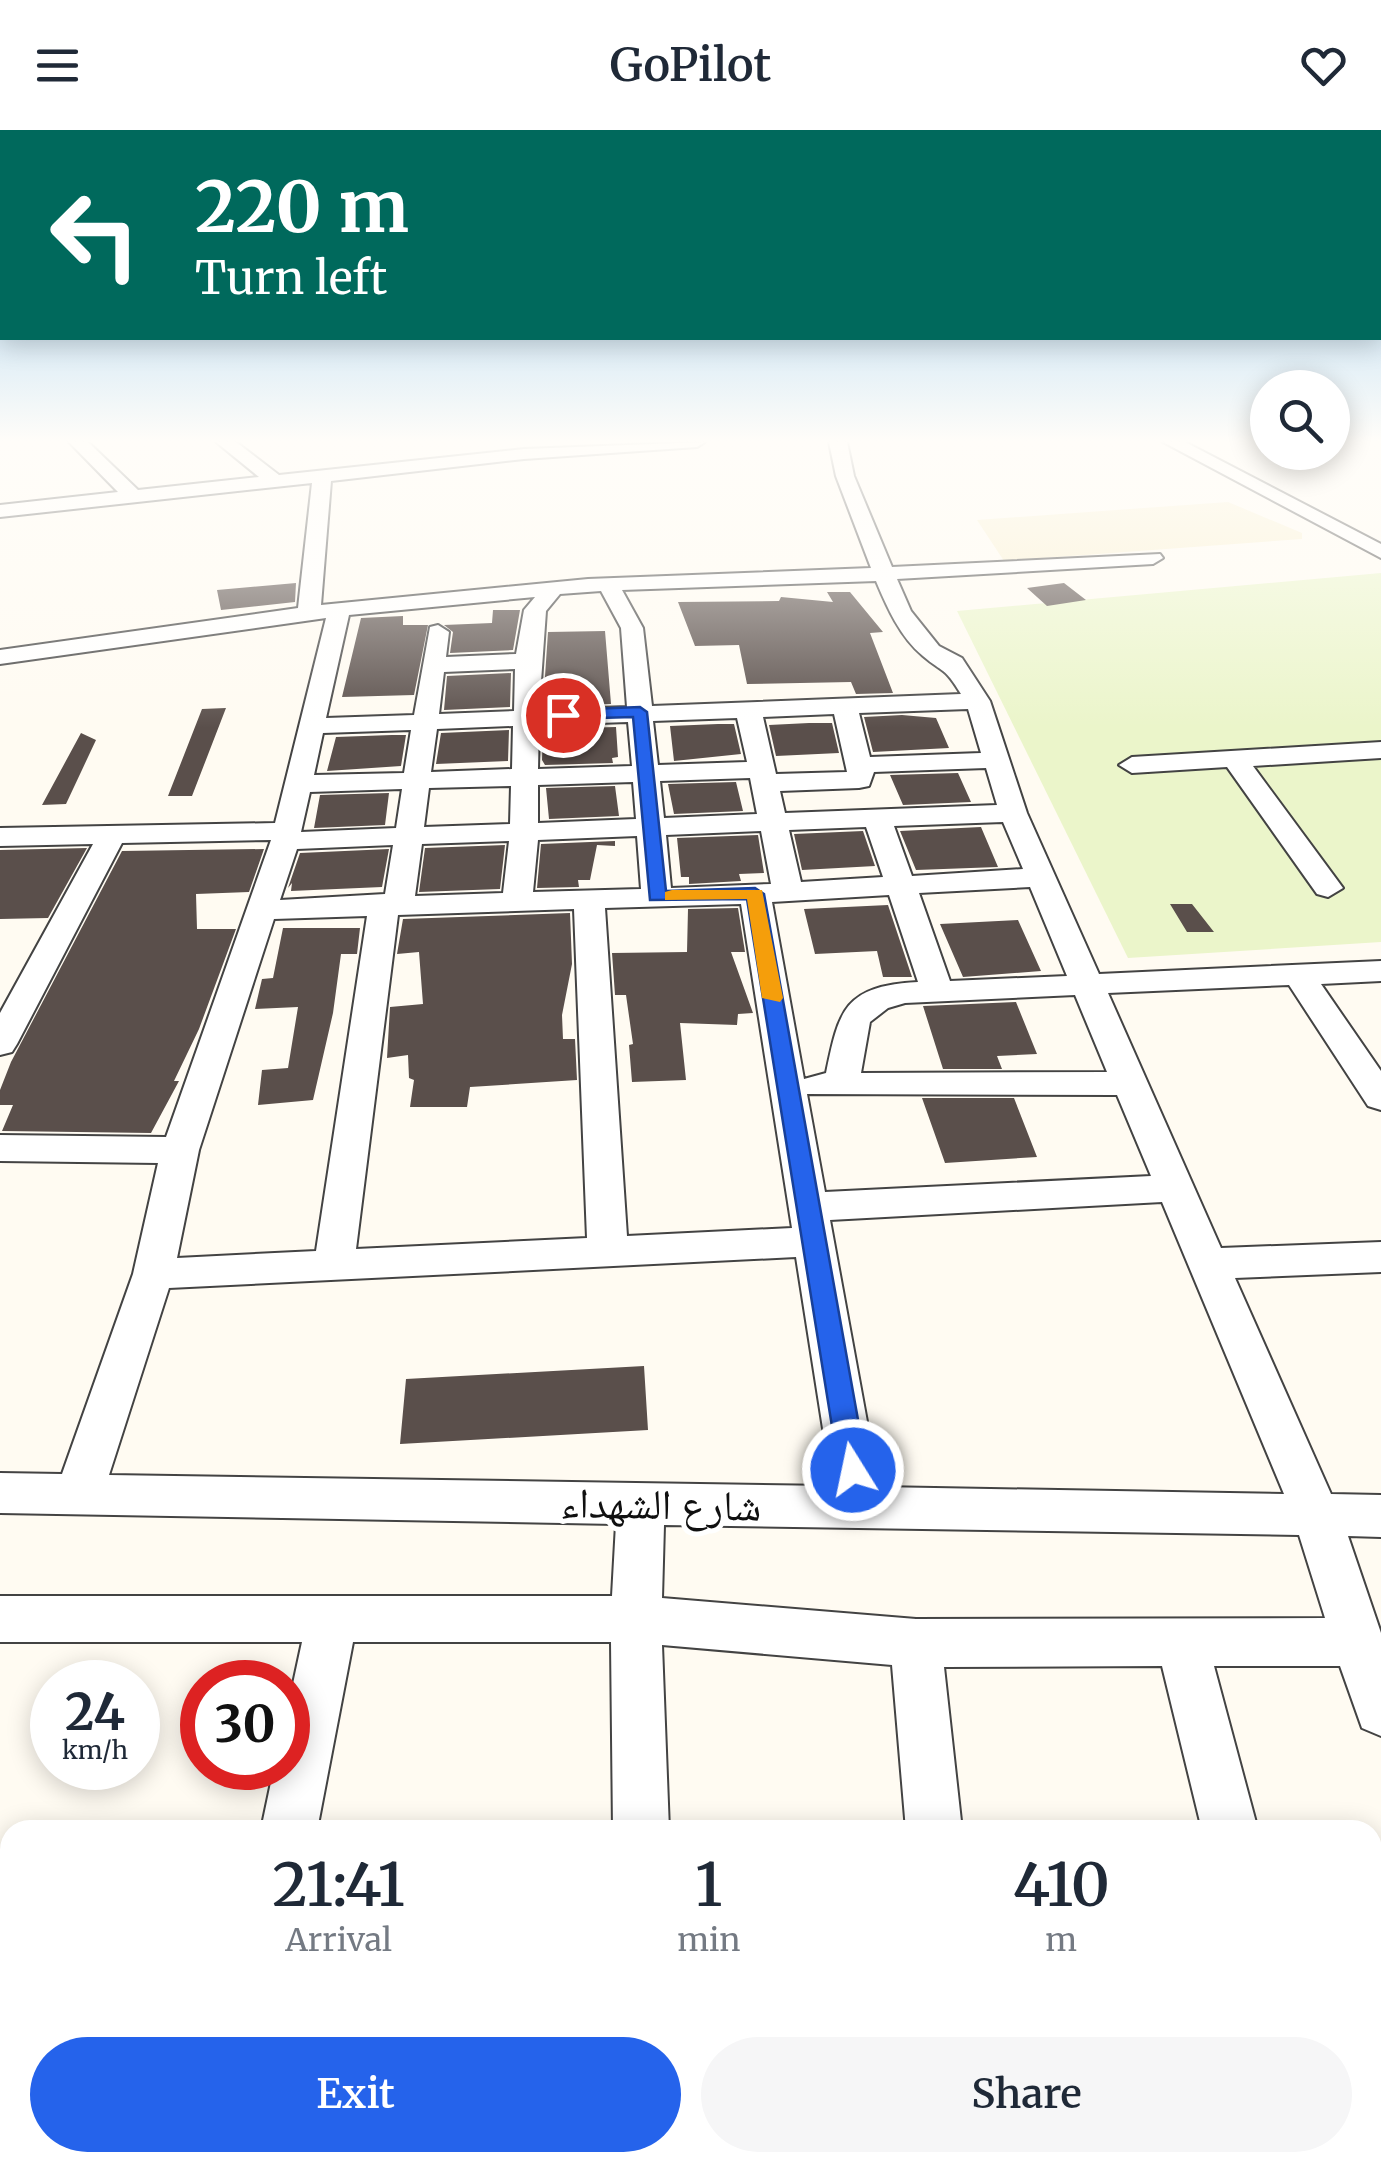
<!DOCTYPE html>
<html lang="en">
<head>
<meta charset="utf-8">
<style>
	body { margin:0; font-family:Merriweather,"Noto Naskh Arabic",serif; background:#f6f6f7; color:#1f2937; height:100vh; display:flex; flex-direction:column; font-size:38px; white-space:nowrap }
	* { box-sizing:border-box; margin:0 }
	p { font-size:32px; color:#747a83 }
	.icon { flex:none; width:55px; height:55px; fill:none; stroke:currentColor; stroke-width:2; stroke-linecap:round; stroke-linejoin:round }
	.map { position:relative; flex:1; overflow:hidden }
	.side { position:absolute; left:0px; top:1690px; width:1382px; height:352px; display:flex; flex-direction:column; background:#fff; border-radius:30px 30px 0 0; box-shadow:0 5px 25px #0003 }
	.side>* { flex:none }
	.hud { position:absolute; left:0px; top:0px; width:1382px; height:210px; box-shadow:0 5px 25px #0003; background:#00695c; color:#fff; overflow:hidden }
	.fabs { position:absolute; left:1250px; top:240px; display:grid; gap:20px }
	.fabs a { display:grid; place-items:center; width:100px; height:100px; border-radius:50%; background:#fff; box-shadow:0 5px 25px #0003; font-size:50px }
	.speed { position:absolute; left:30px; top:1530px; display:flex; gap:20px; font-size:50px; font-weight:700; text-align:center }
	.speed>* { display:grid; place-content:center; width:130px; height:130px; border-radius:50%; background:#fff; box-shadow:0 5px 25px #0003; line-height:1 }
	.speed small { font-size:25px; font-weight:400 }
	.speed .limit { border:15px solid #d22; background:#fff; color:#111 }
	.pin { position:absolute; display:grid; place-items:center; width:85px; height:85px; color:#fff; margin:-42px; border:5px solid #fff; border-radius:50%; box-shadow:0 2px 10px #0007 }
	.me { position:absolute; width:110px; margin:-55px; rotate:350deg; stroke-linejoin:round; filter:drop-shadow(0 0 8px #0008) }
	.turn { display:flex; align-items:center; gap:35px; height:210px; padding:0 30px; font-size:45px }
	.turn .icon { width:130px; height:130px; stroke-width:2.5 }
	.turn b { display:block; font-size:70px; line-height:85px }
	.eta { display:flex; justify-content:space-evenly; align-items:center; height:170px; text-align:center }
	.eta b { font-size:60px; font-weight:600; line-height:70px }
	.cta { display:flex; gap:20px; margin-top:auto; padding:20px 30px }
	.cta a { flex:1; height:115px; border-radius:60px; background:#2563eb; color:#fff; font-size:40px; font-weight:600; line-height:115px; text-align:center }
	.cta a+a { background:#f6f6f7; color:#1f2937 }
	header { display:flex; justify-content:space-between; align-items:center; height:130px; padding:0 30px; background:#fff; font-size:45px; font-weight:600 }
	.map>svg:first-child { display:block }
</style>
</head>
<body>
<header><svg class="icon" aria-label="menu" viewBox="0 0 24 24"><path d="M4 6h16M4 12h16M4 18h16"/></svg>GoPilot<svg class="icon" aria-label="heart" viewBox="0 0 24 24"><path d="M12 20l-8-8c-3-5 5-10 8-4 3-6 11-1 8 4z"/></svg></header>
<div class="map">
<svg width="1381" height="2042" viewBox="0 0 1381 2042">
	<rect width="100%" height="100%" fill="#fffbf2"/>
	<path fill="#f9f0cf" d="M 1228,372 L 1302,403 L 1302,409 L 1004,431 L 977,390 Z"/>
	<path fill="#ebf5ca" d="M 1381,443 L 1381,812 L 1128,828 L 957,481 Z"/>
	<path fill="#5a4f4b" d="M 296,453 L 295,472 L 221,480 L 217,460 Z
		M 1064,453 L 1086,470 L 1047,476 L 1027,458 Z
		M 827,462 L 850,462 L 883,502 L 870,503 L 893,563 L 856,564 L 851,552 L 747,554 L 739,515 L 695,516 L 678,472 L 779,471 L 781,467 L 833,472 Z
		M 493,480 L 520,480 L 513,520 L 450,523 L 453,502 L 444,495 L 492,493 Z
		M 403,486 L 403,495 L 428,495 L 414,565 L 342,567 L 361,488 Z
		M 605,501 L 611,574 L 543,576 L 548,502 Z
		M 511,543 L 510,577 L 444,580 L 447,546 Z
		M 226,578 L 192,666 L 168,666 L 202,579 Z
		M 902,585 L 936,588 L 949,618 L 873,622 L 864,587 Z
		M 809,593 L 832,593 L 839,623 L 776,626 L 769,595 Z
		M 718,594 L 734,594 L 741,624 L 674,631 L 670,596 Z
		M 616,597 L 618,627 L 612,628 L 613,633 L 545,635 L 542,630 L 543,599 Z
		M 509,600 L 508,631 L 436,634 L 441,603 Z
		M 81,603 L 96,610 L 66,674 L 42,675 Z
		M 392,605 L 406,605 L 401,636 L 327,641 L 336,607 Z
		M 958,643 L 971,672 L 903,675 L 890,645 Z
		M 736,652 L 743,681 L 674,684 L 668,654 Z
		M 615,656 L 619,686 L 549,689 L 546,658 Z
		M 389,663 L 385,695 L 314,698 L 320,665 Z
		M 981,697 L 998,737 L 916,740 L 900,701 Z
		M 863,701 L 875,736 L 802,740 L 794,704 Z
		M 758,705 L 764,743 L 739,744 L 741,751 L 689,754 L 689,747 L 681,747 L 677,708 Z
		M 615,711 L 615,716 L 597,715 L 590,750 L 578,750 L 579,757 L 537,758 L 541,714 Z
		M 505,715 L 500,759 L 419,762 L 425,718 Z
		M 87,718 L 48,788 L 0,789 L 0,720 Z
		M 264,719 L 249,762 L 196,764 L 197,799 L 236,799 L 199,899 L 174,951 L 179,951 L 151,1003 L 2,1001 L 13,975 L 0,975 L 0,960 L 11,932 L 122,721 Z
		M 389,719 L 382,757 L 291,761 L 292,753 L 288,758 L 300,723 Z
		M 1170,774 L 1192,774 L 1214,802 L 1187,802 Z
		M 888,775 L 912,847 L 883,847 L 877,821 L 815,824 L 804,779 Z
		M 738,778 L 745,822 L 731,822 L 753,883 L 738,884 L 737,895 L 680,893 L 686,950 L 632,952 L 629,915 L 633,914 L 626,865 L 615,865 L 612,823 L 687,822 L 688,779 Z
		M 570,783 L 572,834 L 562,885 L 563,909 L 575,909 L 577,950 L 470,957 L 467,977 L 410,977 L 414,950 L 409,948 L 408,925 L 387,928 L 390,877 L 423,874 L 419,822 L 397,824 L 403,789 Z
		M 1018,790 L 1041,841 L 963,847 L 940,794 Z
		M 283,798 L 360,798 L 357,824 L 341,824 L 333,883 L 313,970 L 258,975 L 262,940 L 288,938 L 298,877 L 255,879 L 262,849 L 273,848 Z
		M 1016,872 L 1037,924 L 997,926 L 1002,939 L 943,939 L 923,876 Z
		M 922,968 L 1014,968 L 1037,1027 L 945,1033 Z
		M 644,1236 L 648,1300 L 400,1314 L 406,1249 Z"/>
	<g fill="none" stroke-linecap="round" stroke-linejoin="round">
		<g stroke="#434343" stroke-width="4">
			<path id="minor" d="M 69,312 L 88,312 L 138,360 L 259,347 L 216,312 L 236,312 L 279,345 L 524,319 L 705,312 L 697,317 L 524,329 L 331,351 L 321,475 L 588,449 L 871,438 L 836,346 L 829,312 L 847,312 L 854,346 L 892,437 L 1160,424 L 1163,428 L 1153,434 L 897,449 L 911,481 L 939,516 L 962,528 L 990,571 L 1027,683 L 1099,844 L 1381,831 L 1381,851 L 1321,854 L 1381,941 L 1381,980 L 1368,976 L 1289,855 L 1108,863 L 1221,1118 L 1381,1112 L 1381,1142 L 1235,1148 L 1331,1364 L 1381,1365 L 1381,1407 L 1348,1406 L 1381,1503 L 1381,1606 L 1362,1598 L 1340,1536 L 1214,1536 L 1258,1700 L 1202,1700 L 1162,1536 L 944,1537 L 962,1700 L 906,1700 L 892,1535 L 662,1515 L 669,1700 L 613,1700 L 611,1512 L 353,1512 L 317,1700 L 261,1700 L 274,1638 L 288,1638 L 288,1577 L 302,1512 L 0,1512 L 0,1466 L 612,1466 L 616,1394 L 0,1383 L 0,1343 L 62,1344 L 133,1144 L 158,1033 L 0,1031 L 0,1005 L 166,1007 L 271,710 L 122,713 L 17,914 L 12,922 L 0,925 L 0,883 L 93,714 L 0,716 L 0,698 L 275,693 L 326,488 L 0,534 L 0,520 L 298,478 L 312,353 L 0,387 L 0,375 L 118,362 ZM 876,451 C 887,477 900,507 923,526 C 944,544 944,536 961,564 L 652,576 L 643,498 L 622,460 ZM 601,461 L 621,498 L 627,577 L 539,580 L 546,481 L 560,464 ZM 535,467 L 524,480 L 516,524 L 446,527 L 449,502 L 438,495 L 430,497 L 414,585 L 326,588 L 349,485 ZM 515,539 L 514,581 L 439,584 L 444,542 ZM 968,579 L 981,623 L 870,627 L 859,583 ZM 834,584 L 847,642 L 776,644 L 763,587 ZM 737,588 L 747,632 L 658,635 L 653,591 ZM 628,592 L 632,636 L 538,639 L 539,595 ZM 513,596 L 512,639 L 431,642 L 437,599 ZM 411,600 L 404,643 L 314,645 L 323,603 ZM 986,638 L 997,675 L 785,683 L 780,661 L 859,658 L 869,656 L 874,642 ZM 750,648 L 757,684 L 664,688 L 660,651 ZM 633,652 L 636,689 L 538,693 L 538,655 ZM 511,656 L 510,694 L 424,697 L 429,658 ZM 402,659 L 396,698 L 301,702 L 310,662 ZM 1003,692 L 1023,739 L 912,746 L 894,696 ZM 866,697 L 883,747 L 801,752 L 789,700 ZM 761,701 L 771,754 L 671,758 L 666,705 ZM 637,706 L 641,759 L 533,762 L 538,710 ZM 509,711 L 503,763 L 415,766 L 422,714 ZM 393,715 L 385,764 L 280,770 L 297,719 ZM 1030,757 L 1067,846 L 950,851 L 919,763 ZM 889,765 L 918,852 C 844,856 839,880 826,943 L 804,949 L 772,772 ZM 741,774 L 792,1098 L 627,1106 L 605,778 ZM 574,779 L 587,1108 L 356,1119 L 398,785 ZM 367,786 L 316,1121 L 177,1128 L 199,1020 L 274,789 ZM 1075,865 L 1107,942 L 861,943 L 870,892 L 888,878 L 905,873 ZM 807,964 L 1117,965 L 1151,1046 L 825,1062 ZM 1162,1072 L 1284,1364 L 879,1357 L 830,1090 ZM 796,1127 L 832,1356 L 109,1345 L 169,1158 ZM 664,1395 L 1299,1405 L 1325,1488 L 916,1489 L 662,1468 Z
				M 1163,312 L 1185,312 L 1381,414 L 1381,428 Z
				M 1381,612 L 1381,628 L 1253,636 L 1343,758 L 1328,767 L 1317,764 L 1227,637 L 1132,643 L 1119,635 L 1132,627 Z
				M 189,2032 L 255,2032 L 253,2042 L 187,2042 Z
				M 616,2032 L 682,2032 L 682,2042 L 616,2042 Z
				M 934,2032 L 1000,2032 L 1001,2042 L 935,2042 Z
				M 1283,2032 L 1349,2032 L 1352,2042 L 1286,2042 Z"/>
		</g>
		<use href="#minor" fill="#fff" fill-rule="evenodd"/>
	</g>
	<linearGradient id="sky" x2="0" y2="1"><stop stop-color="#92c9f0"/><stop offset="0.52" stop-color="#fffdf9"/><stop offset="1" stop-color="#fffdf9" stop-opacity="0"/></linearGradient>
	<rect width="1381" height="598" fill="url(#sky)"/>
	<path fill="#2563eb" stroke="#184099" stroke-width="2.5" d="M 640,577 L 647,582 L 666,761 L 755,758 L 764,764 L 867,1340 L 863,1349 L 843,1349 L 839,1340 L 747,769 L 650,770 L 633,587 L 563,589 L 555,585 L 563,580 Z"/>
	<path fill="#f59e0b" d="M 672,760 L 762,760 L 783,868 L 780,872 L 762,868 L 747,769 L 665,770 L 665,762 Z"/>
	<g text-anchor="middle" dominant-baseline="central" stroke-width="10" stroke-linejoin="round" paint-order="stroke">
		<g font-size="42" fill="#101010" stroke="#fff">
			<text transform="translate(661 1374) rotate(1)">شارع الشهداء</text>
		</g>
	</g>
</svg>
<div class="fabs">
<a><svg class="icon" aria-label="search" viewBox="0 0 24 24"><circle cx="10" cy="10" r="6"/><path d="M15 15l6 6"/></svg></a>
</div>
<div class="speed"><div>24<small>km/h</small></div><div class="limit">30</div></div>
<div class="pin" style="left:563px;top:585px;background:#d93025"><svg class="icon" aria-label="arrive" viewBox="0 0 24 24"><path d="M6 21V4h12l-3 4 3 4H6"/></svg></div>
<svg class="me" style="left:853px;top:1340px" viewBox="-20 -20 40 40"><circle r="17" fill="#2563eb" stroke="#fff" stroke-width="3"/><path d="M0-11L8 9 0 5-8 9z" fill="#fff"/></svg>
<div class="hud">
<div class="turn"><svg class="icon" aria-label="left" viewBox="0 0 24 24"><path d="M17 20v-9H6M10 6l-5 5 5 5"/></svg><div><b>220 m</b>Turn left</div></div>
</div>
<section class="side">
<div class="eta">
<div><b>21:41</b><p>Arrival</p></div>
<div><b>1</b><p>min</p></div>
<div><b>410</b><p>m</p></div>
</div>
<div class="cta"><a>Exit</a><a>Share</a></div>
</section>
</div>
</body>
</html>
